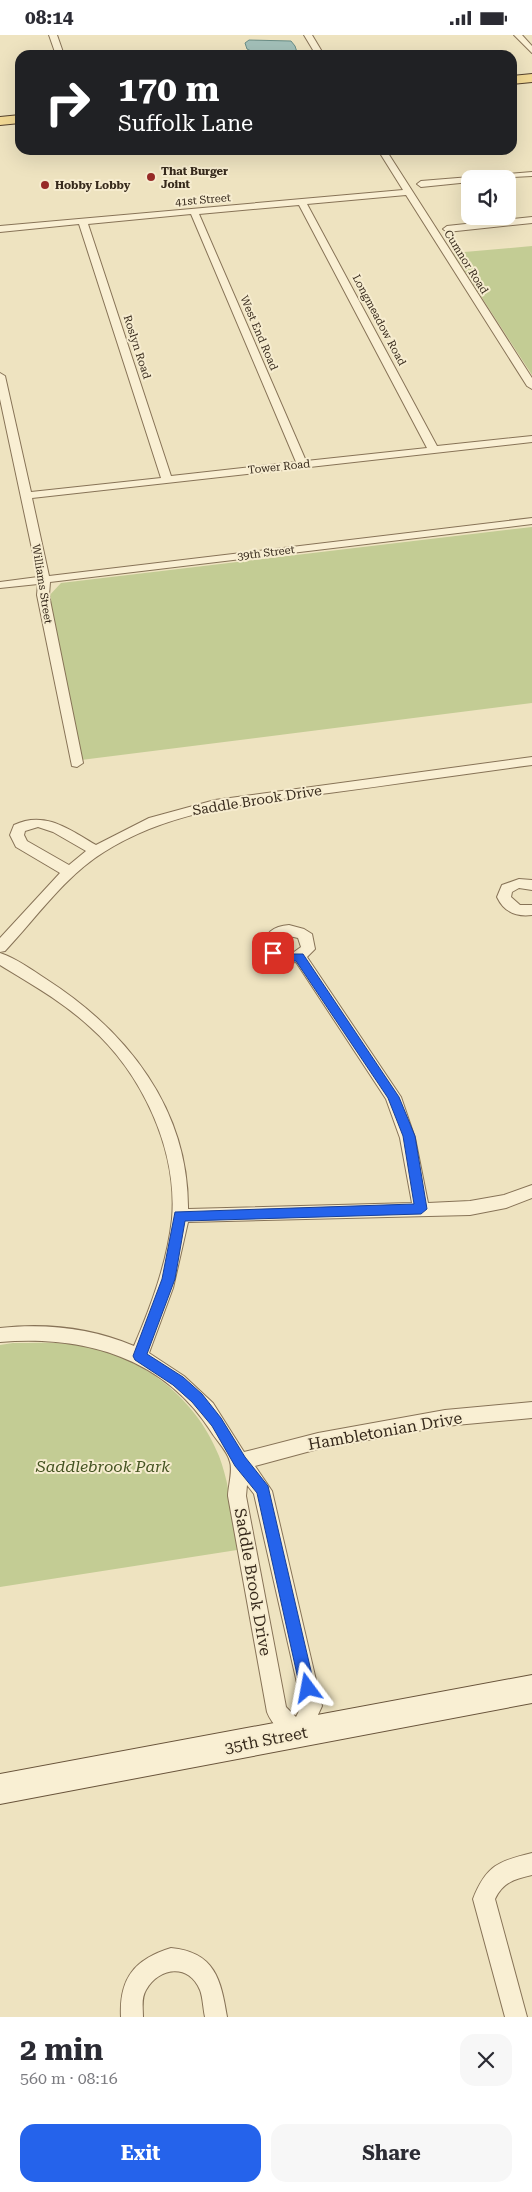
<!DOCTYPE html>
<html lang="en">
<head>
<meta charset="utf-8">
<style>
	body { margin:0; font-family:"Roboto Serif",serif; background:#f7f7f7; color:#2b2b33; height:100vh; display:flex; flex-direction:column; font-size:19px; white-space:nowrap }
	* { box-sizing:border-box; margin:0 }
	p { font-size:16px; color:#7c7c81 }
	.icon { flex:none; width:28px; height:28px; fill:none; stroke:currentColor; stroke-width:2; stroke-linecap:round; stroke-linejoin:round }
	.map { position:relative; height:1982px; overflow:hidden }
	.sheet { display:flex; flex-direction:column; background:#fff; flex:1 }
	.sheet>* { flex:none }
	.guide { position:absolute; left:15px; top:15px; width:502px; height:105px; border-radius:15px; box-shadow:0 5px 20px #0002; background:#202124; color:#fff; overflow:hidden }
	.controls { position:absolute; left:461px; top:135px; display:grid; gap:10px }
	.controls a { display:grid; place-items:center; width:55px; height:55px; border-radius:10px; background:#fff; box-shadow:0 5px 20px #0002; font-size:25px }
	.pin { position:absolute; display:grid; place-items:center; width:42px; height:42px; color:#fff; margin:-21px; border-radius:10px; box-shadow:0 2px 8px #0006 }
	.me { position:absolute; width:55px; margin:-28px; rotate:347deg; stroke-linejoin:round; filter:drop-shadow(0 0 4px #0008) }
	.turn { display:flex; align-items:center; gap:18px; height:105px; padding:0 20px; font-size:22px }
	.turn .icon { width:65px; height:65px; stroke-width:2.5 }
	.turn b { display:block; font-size:35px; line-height:42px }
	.round { display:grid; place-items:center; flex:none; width:52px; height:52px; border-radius:15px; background:#f7f7f7 }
	.headline { display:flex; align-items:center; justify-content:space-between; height:85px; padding:0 20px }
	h1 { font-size:30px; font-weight:700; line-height:38px }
	.button { display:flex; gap:10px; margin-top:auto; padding:10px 20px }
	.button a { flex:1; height:58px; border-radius:15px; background:#2563eb; color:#fff; font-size:20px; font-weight:700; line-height:58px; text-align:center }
	.button a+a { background:#f7f7f7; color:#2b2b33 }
	.status { display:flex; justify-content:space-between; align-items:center; height:35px; padding:0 25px; background:#fff; direction:ltr }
	.status svg { height:14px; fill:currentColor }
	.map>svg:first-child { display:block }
</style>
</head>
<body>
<div class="status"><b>08:14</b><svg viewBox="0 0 49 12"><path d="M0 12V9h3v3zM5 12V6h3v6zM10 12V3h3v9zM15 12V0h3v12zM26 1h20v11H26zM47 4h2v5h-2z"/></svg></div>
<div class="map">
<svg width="532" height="1982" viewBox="0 0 532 1982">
	<rect width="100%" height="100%" fill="#eee3c0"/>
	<path fill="#c3cc94" d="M 532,211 L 532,340 L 453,218 Z
		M 532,492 L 532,668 L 81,725 L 47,563 L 61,548 Z
		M 13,1308 C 32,1308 51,1307 70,1309 C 136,1316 195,1360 219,1421 C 230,1450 233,1484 237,1515 L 0,1552 L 0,1310 Z"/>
	<path fill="#a3c0b9" stroke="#6a8e87" d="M 249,5 L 291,6 L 295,11 L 298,20 C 285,9 262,23 247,14 L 245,8 Z"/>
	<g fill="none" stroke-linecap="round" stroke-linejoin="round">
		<g stroke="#877357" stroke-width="2">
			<path id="street" d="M 49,0 L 57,0 L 64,20 L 56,20 Z
				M 304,0 L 312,0 L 324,20 L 316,20 Z
				M 514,0 L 522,0 L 532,11 L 532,18 Z
				M 378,115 L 386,115 L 532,343 L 532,354 L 527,351 L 406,160 L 307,169 L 437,411 L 532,401 L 532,407 L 32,463 L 49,541 L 532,483 L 532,489 L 50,547 L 49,560 L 83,728 L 77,732 L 72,731 L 37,560 L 38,549 L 0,553 L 0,547 L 38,542 L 0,364 L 0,338 L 5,341 L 31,457 L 161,443 L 79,189 L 0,197 L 0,191 L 403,155 ZM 299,170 L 427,413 L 306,426 L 199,179 ZM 191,179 L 296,427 L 171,441 L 88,189 Z
				M 532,137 L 532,141 L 470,144 L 470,147 L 421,152 L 417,149 L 421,146 Z
				M 532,182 L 532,188 L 447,197 L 443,194 L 447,191 Z
				M 532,722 L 532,730 C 464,739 397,749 329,758 C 251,768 172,774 104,817 C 64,842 37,882 5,916 L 0,917 L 0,903 L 60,838 L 16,812 L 10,800 L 14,790 C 45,775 70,795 96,810 L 149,783 L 215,765 ZM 38,792 L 53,797 L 86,816 L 69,830 L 27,806 L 24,800 L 25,796 Z
				M 519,844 L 532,845 L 532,855 L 519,853 L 512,857 L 511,862 L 520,870 L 532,870 L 532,880 C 516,882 504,877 497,862 L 502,850 Z
				M 289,890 L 304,894 L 312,899 L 315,914 L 307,922 L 401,1062 L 415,1103 L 428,1168 L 470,1166 L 504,1160 L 532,1150 L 532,1163 L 506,1173 L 470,1180 L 188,1187 L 173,1253 L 149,1318 L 184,1341 L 213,1368 L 244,1417 L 318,1398 L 445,1375 L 532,1367 L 532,1383 L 445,1391 L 318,1414 L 255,1431 L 272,1456 L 322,1671 L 306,1706 L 299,1709 C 286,1704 272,1690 267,1677 L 228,1461 C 228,1452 233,1436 230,1427 C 228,1417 217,1406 212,1398 C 165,1323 85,1300 0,1307 L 0,1293 C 45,1288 92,1293 134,1311 C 151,1271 167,1228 172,1184 C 178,1115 142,1038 90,992 C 63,967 31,949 0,930 L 0,918 C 16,923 32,935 46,944 C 127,996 189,1074 188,1174 L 412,1168 L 400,1103 L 386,1064 L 296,927 C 282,929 269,925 262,913 C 265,898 273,891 289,890 ZM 285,900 L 298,903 L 301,912 L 294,917 L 284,917 L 276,912 L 278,905 ZM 247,1450 L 254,1459 L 302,1670 L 296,1682 L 286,1672 L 246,1461 Z
				M 532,1818 L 532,1840 C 515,1844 503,1847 495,1864 L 527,1982 L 505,1982 L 473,1864 C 486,1831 498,1826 532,1818 Z
				M 171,1913 C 215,1917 221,1945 227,1982 L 205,1982 C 203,1973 203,1963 200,1955 C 189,1928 159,1932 146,1955 C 141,1963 143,1973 143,1982 L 121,1982 C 119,1943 135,1924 171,1913 Z"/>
		</g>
		<g stroke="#69543b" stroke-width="2">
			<path id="secondary" d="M 532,1640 L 532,1668 L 0,1769 L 0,1739 Z"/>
		</g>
		<g stroke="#55412c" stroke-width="2">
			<path id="primary" d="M 532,39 L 532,47 L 512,49 L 512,41 Z
				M 20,80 L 20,88 L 0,90 L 0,82 Z"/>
		</g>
		<use href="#street" fill="#f9efd3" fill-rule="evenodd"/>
		<use href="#secondary" fill="#f9efd3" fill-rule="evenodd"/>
		<use href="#primary" fill="#f3da96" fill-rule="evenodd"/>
	</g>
	<path fill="#2563eb" stroke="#184099" d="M 273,914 L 286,919 L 303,919 L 399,1062 L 415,1101 L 427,1174 L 421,1179 L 185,1186 L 175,1244 L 147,1319 L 183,1342 L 202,1359 L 221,1383 L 245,1422 L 268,1451 L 315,1653 L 313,1658 L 308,1660 L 302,1658 L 300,1653 L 257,1458 L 235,1431 L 212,1391 L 192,1367 L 173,1350 L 135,1325 L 133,1321 L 162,1244 L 175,1177 L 414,1169 L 403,1101 L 388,1063 L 296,926 L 285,927 L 269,920 L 269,915 Z"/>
	<g fill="#972b27" stroke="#f6eccf" stroke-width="2">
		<circle cx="151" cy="142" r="5"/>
		<circle cx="45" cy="150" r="5"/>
	</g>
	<g text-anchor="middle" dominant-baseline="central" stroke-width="4" stroke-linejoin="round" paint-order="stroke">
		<g font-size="11" font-weight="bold" fill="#372a1c" stroke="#f6eccf" text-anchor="start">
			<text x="161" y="136">That Burger<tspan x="161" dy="13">Joint</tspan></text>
			<text x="55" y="150">Hobby Lobby</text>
		</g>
		<g font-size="11" fill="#372a1c" stroke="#f6eccf">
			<text transform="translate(203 165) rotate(-5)">41st Street</text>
			<text transform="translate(466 227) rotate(58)">Cumnor Road</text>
			<text transform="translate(379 285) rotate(62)">Longmeadow Road</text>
			<text transform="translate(259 298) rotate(67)">West End Road</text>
			<text transform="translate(137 312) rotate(72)">Roslyn Road</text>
			<text transform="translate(279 432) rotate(-6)">Tower Road</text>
			<text transform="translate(266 518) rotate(-7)">39th Street</text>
			<text transform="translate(42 549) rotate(81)">Williams Street</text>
		</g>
		<g font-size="14" fill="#372a1c" stroke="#f6eccf">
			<text transform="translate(257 765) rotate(-9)">Saddle Brook Drive</text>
		</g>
		<g font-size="16" fill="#372a1c" stroke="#f6eccf">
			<text transform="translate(385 1396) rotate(-10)">Hambletonian Drive</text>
			<text transform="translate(253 1547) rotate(80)">Saddle Brook Drive</text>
			<text transform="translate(266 1705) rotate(-11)">35th Street</text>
		</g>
		<g font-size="16" font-style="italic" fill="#455422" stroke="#f6eccf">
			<text x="103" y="1431">Saddlebrook Park</text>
		</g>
	</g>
</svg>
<div class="controls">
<a><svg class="icon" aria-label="sound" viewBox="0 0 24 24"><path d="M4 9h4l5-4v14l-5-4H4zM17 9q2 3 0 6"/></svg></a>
</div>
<div class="pin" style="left:273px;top:918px;background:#d93025"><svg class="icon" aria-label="arrive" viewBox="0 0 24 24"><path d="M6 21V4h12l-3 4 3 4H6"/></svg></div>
<svg class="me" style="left:308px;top:1653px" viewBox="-20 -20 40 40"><path d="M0-17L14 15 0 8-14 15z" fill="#2563eb" stroke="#fff" stroke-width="4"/></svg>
<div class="guide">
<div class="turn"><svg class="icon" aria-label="right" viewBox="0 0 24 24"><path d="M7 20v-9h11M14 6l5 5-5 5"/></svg><div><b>170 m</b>Suffolk Lane</div></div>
</div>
</div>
<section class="sheet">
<div class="headline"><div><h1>2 min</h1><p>560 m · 08:16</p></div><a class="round"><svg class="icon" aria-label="close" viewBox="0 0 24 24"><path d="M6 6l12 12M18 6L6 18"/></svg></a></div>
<div class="button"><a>Exit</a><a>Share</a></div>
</section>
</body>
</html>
